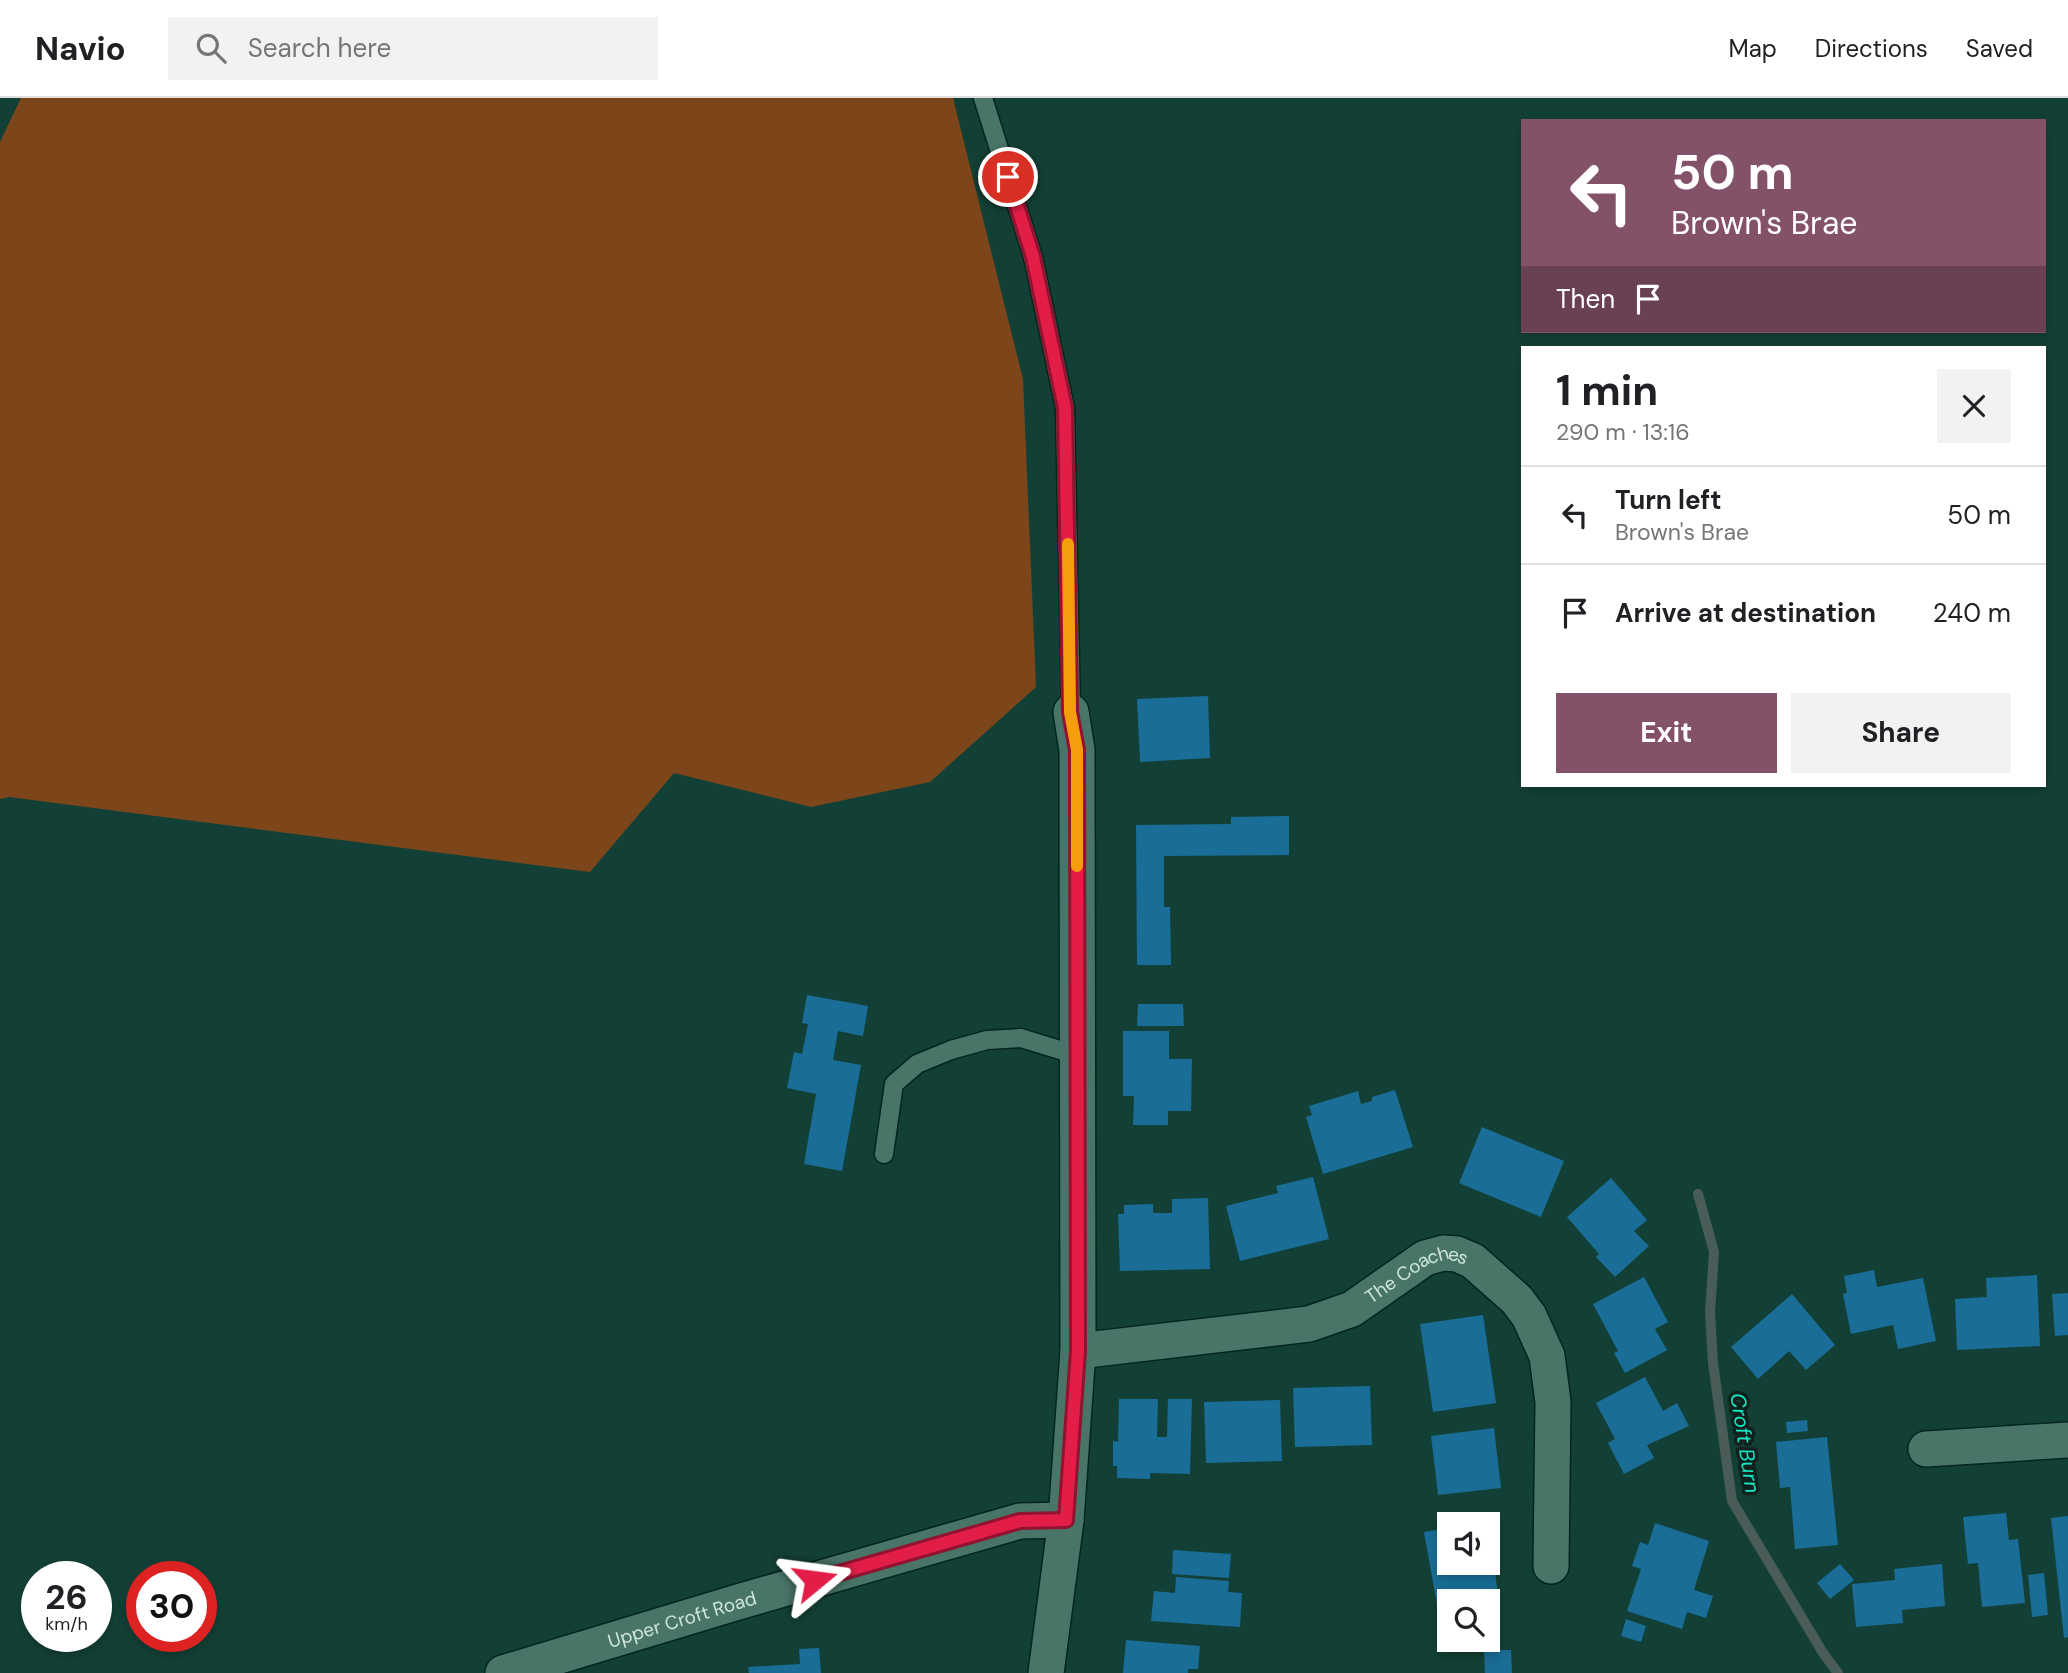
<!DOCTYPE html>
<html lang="en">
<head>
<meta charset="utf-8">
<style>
	body { margin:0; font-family:"DM Sans",sans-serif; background:#f2f2f2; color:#202124; height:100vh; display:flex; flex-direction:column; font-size:26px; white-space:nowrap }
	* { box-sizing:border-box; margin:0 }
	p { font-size:23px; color:#757577 }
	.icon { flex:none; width:38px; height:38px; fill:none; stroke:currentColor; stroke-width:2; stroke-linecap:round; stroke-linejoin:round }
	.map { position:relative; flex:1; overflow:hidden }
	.details { position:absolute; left:1521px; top:248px; width:525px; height:441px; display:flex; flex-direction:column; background:#fff; border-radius:0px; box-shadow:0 4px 10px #0003 }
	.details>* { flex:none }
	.top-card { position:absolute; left:1521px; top:21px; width:525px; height:214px; border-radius:0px; box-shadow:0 4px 10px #0003; background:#845268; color:#fff; overflow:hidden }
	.controls { position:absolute; left:1437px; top:1414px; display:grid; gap:14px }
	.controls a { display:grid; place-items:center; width:63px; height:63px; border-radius:0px; background:#fff; box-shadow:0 4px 10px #0003; font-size:35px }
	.speed { position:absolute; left:21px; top:1463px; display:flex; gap:14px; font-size:35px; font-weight:700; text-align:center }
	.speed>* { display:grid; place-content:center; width:91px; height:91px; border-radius:50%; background:#fff; box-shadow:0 4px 10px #0003; line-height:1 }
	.speed small { font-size:18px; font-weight:400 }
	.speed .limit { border:10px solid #d22; background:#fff; color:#111 }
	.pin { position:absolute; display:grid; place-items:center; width:60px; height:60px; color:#fff; margin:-30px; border:4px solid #fff; border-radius:50%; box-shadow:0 2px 7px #0007 }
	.me { position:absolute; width:77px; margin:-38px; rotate:74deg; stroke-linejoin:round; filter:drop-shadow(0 0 5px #0008) }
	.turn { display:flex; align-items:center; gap:24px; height:147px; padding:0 35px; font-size:32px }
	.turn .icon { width:91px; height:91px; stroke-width:2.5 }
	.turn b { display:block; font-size:49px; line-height:60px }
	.then { display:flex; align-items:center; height:66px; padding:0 35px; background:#0003; gap:14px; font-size:26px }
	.round { display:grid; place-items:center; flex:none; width:74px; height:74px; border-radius:0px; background:#f2f2f2 }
	.overview { display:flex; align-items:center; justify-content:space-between; height:119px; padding:0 35px }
	h1 { font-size:42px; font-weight:700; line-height:52px }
	.action { display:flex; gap:14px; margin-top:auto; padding:14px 35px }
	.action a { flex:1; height:80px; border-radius:0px; background:#845268; color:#fff; font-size:28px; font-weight:700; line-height:80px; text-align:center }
	.action a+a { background:#f2f2f2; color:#202124 }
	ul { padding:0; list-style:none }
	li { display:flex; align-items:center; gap:21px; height:98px; padding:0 35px; border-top:2px solid #e0e0e0 }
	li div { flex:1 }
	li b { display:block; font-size:26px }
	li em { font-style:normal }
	header { display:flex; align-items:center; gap:42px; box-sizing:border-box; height:98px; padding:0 35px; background:#fff; border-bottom:2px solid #e0e0e0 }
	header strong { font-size:33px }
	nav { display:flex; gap:38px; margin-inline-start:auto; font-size:24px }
	.search { width:490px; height:63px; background:#f2f2f2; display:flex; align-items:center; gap:18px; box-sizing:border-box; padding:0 24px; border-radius:0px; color:#757577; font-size:26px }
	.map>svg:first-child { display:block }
</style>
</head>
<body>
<header>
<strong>Navio</strong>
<div class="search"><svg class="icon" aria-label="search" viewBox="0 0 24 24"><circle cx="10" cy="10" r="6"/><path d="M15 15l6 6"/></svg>Search here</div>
<nav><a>Map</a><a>Directions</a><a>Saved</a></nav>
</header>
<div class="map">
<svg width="2068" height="1575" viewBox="0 0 2068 1575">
	<rect width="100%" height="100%" fill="#134036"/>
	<path fill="#7d461a" d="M 21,0 L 953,0 L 1023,281 L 1036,589 L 930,684 L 811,709 L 674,675 L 590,774 L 9,699 L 0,701 L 0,44 Z"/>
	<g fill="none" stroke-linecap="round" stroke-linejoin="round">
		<path stroke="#495c57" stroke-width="10" d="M 1698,1096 L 1714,1154 L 1710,1214 L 1713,1265 L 1732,1403 L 1823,1555 L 1838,1575"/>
	</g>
	<path fill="#196d96" d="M 1208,598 L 1210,660 L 1140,664 L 1137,601 Z
		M 1289,718 L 1289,757 L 1164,758 L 1164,809 L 1170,809 L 1171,867 L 1137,867 L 1136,727 L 1231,726 L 1231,719 Z
		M 807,897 L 868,908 L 863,938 L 838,933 L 833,962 L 861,967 L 842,1073 L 804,1066 L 816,996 L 787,990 L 794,954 L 802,956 L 808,926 L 802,925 Z
		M 1138,906 L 1183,906 L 1184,928 L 1137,928 Z
		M 1123,933 L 1169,933 L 1169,961 L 1192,961 L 1191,1013 L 1168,1013 L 1168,1027 L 1133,1027 L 1134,998 L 1123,998 Z
		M 1395,992 L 1413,1049 L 1323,1076 L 1306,1019 L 1312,1017 L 1309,1008 L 1358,993 L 1361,1006 L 1372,1003 L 1372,999 Z
		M 1482,1029 L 1564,1063 L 1541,1119 L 1459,1085 Z
		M 1313,1079 L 1329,1141 L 1240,1163 L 1226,1108 L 1278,1095 L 1276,1088 Z
		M 1611,1080 L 1647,1122 L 1634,1133 L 1649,1148 L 1615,1179 L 1596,1159 L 1599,1156 L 1567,1119 Z
		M 1208,1100 L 1210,1171 L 1120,1173 L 1118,1116 L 1124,1116 L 1124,1107 L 1153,1106 L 1153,1115 L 1172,1115 L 1172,1101 Z
		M 1874,1172 L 1877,1189 L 1923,1180 L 1936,1243 L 1898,1251 L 1893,1227 L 1851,1236 L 1843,1196 L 1847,1195 L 1844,1178 Z
		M 2037,1177 L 2040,1248 L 1957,1252 L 1955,1201 L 1987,1199 L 1986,1180 Z
		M 1644,1179 L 1668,1224 L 1655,1231 L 1667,1252 L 1625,1275 L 1614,1255 L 1618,1253 L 1593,1206 Z
		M 2068,1195 L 2068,1237 L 2055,1238 L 2052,1196 Z
		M 1792,1196 L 1835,1247 L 1806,1272 L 1789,1253 L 1758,1281 L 1731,1249 Z
		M 1483,1217 L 1496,1305 L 1433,1314 L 1420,1226 Z
		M 1645,1279 L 1663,1313 L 1677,1305 L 1689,1328 L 1647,1347 L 1654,1360 L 1624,1376 L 1608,1345 L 1615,1341 L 1596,1305 Z
		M 1370,1288 L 1372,1347 L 1295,1349 L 1293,1290 Z
		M 1119,1301 L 1158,1301 L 1157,1339 L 1167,1339 L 1168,1301 L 1192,1301 L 1190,1376 L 1150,1375 L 1150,1381 L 1117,1380 L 1117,1368 L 1113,1368 L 1113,1343 L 1118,1344 Z
		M 1280,1302 L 1282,1363 L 1206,1365 L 1204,1304 Z
		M 1807,1322 L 1808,1333 L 1787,1335 L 1786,1324 Z
		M 1494,1330 L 1501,1390 L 1438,1397 L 1431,1338 Z
		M 1827,1339 L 1838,1447 L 1795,1451 L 1790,1389 L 1780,1390 L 1776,1344 Z
		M 2006,1415 L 2009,1442 L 2018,1441 L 2025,1505 L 1982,1509 L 1978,1465 L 1968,1466 L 1963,1419 Z
		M 2068,1418 L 2068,1539 L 2064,1540 L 2051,1420 Z
		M 1655,1425 L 1709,1443 L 1694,1492 L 1713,1498 L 1706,1520 L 1687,1514 L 1682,1531 L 1627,1513 L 1641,1471 L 1632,1468 L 1640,1444 L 1648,1447 Z
		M 1449,1430 L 1449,1465 L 1488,1465 L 1489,1434 L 1500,1509 L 1488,1511 L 1488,1503 L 1449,1503 L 1449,1517 L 1439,1518 L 1424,1434 Z
		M 1173,1452 L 1231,1456 L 1229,1480 L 1172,1476 Z
		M 1840,1466 L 1854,1482 L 1830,1501 L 1817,1485 Z
		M 1942,1466 L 1945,1508 L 1902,1512 L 1903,1525 L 1856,1529 L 1852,1486 L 1895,1482 L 1894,1471 Z
		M 2044,1475 L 2048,1517 L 2032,1519 L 2028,1477 Z
		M 1176,1479 L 1229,1483 L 1228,1494 L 1242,1495 L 1240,1529 L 1151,1523 L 1154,1493 L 1175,1495 Z
		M 1626,1521 L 1646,1528 L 1641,1544 L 1621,1538 Z
		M 1126,1542 L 1200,1548 L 1198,1571 L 1188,1571 L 1188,1575 L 1123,1575 Z
		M 819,1550 L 821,1575 L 749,1575 L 748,1569 L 800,1566 L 799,1551 Z
		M 1484,1552 L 1511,1552 L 1512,1575 L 1485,1575 Z"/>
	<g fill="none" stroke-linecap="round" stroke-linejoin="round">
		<g stroke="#03251d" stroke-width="21">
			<path id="lane" d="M 983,0 L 1033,159 L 1065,310 L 1071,614
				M 884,1056 L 894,986 L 917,966 L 951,952 L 987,942 L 1021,940 L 1076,957"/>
		</g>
		<g stroke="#03251d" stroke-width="38">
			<g id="street">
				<path id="s1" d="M 1078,1253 L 1309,1226 L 1352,1211 L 1425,1160 L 1443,1155 L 1457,1156 L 1473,1163 L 1517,1202 L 1529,1218 L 1547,1258 L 1553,1304 L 1551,1468"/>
				<path d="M 1926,1351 L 2068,1342"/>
				<path id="s2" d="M 503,1575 L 738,1504 L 1020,1423 L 1066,1422"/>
				<path d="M 1046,1575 L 1066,1422 L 1078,1253 L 1077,652 L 1071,614"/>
			</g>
		</g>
		<use href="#lane" stroke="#497569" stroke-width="18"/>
		<use href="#street" stroke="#497569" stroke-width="35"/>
	</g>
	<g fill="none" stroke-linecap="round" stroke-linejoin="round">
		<g stroke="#92132f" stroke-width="18">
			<path id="route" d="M 815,1482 L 1020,1423 L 1066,1422 L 1078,1253 L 1077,652 L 1070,614 L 1065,310 L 1033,159 L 1008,79"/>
		</g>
		<use href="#route" stroke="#e11d48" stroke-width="12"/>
		<path stroke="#f59e0b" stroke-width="12" d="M 1068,446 L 1070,614 L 1077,652 L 1077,768"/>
	</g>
	<g text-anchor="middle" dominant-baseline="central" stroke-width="7" stroke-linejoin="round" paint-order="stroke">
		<g font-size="19" fill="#cee5de" stroke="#10221e">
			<text stroke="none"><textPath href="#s1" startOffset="354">The Coaches</textPath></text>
			<text stroke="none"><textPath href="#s2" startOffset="187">Upper Croft Road</textPath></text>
		</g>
		<g font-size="21" font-style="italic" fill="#14e8c3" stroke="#10221e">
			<text transform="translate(1745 1345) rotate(81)">Croft Burn</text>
		</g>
	</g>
</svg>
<div class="controls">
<a><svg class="icon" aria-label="sound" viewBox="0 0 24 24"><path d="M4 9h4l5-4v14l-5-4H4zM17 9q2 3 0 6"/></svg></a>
<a><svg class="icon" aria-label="search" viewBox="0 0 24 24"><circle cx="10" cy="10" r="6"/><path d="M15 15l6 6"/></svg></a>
</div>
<div class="speed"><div>26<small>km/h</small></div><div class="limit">30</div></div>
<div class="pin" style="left:1008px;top:79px;background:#d93025"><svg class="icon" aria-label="arrive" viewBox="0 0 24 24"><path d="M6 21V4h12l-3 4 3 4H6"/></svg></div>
<svg class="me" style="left:815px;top:1482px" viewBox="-20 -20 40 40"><path d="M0-17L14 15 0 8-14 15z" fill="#e11d48" stroke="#fff" stroke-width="4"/></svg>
<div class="top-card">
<div class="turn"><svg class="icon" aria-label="left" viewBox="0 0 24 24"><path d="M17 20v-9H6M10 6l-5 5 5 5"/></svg><div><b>50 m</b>Brown's Brae</div></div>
<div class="then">Then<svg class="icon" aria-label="arrive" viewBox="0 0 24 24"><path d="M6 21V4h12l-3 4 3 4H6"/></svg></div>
</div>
<section class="details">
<div class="overview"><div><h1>1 min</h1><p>290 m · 13:16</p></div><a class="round"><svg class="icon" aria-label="close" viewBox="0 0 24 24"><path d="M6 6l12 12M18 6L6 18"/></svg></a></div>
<ul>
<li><svg class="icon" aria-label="left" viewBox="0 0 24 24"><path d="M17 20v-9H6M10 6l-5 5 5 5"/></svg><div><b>Turn left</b><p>Brown's Brae</p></div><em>50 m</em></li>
<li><svg class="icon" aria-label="arrive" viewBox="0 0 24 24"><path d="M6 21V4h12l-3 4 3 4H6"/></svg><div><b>Arrive at destination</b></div><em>240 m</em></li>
</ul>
<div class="action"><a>Exit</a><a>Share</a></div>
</section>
</div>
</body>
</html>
